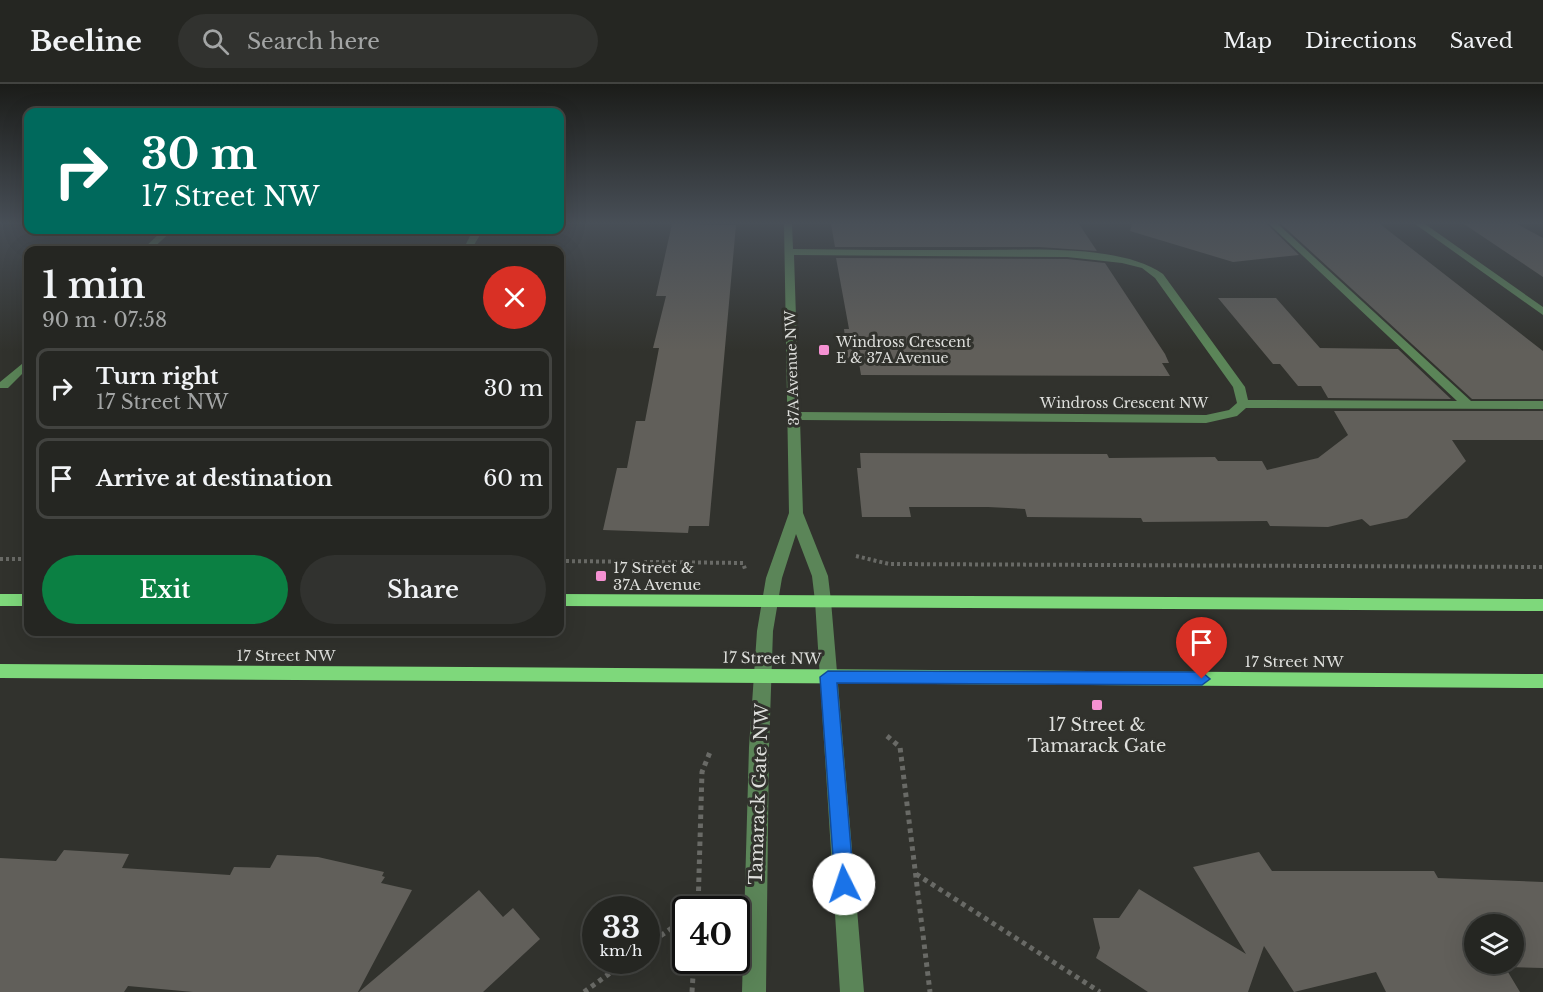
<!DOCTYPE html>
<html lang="en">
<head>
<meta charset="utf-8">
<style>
	body { margin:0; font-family:"Libre Baskerville",serif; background:#31322f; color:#f1f3f6; height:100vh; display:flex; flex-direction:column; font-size:22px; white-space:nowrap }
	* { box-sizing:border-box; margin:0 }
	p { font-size:20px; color:#a3a5a5 }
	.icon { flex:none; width:33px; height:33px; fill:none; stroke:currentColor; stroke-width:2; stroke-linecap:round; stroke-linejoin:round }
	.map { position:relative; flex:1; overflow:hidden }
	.side { position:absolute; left:24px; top:162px; width:540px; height:390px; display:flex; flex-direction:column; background:#252622; border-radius:12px; box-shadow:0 6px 24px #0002,0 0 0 2px #424340 }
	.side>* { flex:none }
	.hud { position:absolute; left:24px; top:24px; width:540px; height:126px; border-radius:12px; box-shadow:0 6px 24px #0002,0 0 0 2px #424340; background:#00695c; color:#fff; overflow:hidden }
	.fabs { position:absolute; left:1464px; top:830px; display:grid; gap:12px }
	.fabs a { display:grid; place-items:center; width:60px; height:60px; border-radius:50%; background:#252622; box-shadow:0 6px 24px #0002,0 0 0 2px #424340; font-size:30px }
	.speed { position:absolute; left:582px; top:812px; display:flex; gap:12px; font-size:30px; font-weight:700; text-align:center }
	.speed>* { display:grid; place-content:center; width:78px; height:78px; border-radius:50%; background:#252622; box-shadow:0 6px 24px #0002,0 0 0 2px #424340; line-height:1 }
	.speed small { font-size:15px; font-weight:400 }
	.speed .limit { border:3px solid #111; border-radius:9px; background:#fff; color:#111 }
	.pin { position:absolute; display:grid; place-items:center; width:51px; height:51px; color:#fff; margin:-62px -26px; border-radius:50% 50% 50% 0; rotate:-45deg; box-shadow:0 0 6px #0007 }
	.pin .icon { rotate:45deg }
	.me { position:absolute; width:66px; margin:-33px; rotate:356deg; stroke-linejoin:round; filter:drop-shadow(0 0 4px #0008) }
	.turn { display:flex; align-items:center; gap:21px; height:126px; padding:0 18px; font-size:27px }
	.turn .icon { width:78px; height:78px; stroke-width:2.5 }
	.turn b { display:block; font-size:42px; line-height:51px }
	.round { display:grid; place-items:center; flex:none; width:63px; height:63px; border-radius:32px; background:#31322f }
	.summary { display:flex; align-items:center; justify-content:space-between; height:102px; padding:0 18px }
	h1 { font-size:36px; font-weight:600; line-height:45px }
	.cta { display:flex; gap:12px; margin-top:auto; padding:12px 18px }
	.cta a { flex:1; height:69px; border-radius:36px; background:#0b8043; color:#fff; font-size:24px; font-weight:600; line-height:69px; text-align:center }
	.cta a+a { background:#31322f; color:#f1f3f6 }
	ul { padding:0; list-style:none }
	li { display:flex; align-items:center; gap:18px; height:81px; margin:0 12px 9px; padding:0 6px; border:3px solid #424340; border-radius:12px }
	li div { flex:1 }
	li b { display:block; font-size:22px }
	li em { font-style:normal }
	header { display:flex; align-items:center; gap:36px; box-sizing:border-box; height:84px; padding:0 30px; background:#252622; border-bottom:2px solid #424340 }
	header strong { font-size:28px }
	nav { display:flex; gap:33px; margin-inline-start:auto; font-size:21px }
	.search { width:420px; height:54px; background:#31322f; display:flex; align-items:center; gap:15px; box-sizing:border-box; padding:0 21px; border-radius:33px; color:#a3a5a5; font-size:22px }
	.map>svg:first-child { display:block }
</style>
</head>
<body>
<header>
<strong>Beeline</strong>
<div class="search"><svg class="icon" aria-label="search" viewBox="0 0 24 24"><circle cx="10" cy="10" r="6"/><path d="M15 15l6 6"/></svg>Search here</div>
<nav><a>Map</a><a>Directions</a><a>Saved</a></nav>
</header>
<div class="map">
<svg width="1543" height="908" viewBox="0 0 1543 908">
	<rect width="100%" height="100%" fill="#31322d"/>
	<path fill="#615f5a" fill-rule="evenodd" d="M 672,140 L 736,141 L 709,442 L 689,442 L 688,449 L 603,446 L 617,384 L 627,384 L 636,337 L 645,337 L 659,264 L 653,264 L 666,212 L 656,212 Z
		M 831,140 L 1079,140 L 1097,167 L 1039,163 L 835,163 Z
		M 1132,140 L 1267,140 L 1299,171 L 1233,178 L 1130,147 Z
		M 1281,140 L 1380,140 L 1543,267 L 1543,315 L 1472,315 Z
		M 1464,140 L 1517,140 L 1543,154 L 1543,193 Z
		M 836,174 L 1067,175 L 1105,179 L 1165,270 L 1169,279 L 1162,279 L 1170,292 L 861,291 L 859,279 L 848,277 L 844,245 L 849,245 Z
		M 1218,214 L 1276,214 L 1320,264 L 1398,265 L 1451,315 L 1328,314 L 1321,302 L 1298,302 L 1280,280 L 1273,280 Z
		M 1334,327 L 1543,327 L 1543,356 L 1452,356 L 1466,377 L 1407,434 L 1370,442 L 1362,435 L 1328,443 L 1270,442 L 1267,437 L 1143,438 L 1141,434 L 1027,433 L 1025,425 L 988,423 L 909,423 L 911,433 L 862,433 L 857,384 L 861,384 L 860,369 L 1107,370 L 1109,374 L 1215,373 L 1218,377 L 1262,377 L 1267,386 L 1318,374 L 1348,351 Z
		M 64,766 L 129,770 L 122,784 L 230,791 L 234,783 L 270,784 L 277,771 L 318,773 L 384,788 L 382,792 L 385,793 L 381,799 L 412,806 L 358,908 L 193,908 L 128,902 L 124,908 L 0,908 L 0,774 L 56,777 Z
		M 1259,768 L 1272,787 L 1434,787 L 1438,794 L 1543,798 L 1543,884 L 1505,883 L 1520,908 L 1386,908 L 1376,888 L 1294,908 L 1264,862 L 1248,908 L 1148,908 L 1096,874 L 1100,864 L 1093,834 L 1119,834 L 1139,805 L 1246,870 L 1193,783 ZM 1474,840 L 1514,840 L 1514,879 L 1474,879 Z
		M 479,806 L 503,833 L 513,824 L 540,855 L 483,908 L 359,908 Z"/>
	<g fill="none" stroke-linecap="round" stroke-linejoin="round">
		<path stroke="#696a66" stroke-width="4" stroke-dasharray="3 3" stroke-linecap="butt" d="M 856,472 L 889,480 L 1543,483
			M 0,475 L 28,475
			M 560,477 L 743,479 L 745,485"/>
		<path stroke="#696a66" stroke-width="5" stroke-dasharray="4.5 4.5" stroke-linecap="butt" d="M 887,652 L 900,663 L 930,908
			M 916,790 L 1100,908
			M 698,825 L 702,688 L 710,668
			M 646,862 L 686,834
			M 584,908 L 628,876
			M 692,908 L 694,876"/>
		<path fill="#5b8558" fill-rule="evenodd" d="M 784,140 L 792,140 L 793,165 C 850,166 907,166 964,166 C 1019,167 1118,158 1163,190 L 1245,303 L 1248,316 L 1457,317 L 1269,140 L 1278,140 L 1471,317 L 1543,317 L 1543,325 L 1246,324 L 1237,332 L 1206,339 L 800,336 L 803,429 L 828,492 L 831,517 L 864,908 L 840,908 L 815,517 L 812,492 L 796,450 L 782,494 L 773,547 L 769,663 L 766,908 L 742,908 L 749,663 L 757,547 L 766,494 L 789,429 ZM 794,171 L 1067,173 L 1122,179 L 1142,184 L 1155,194 L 1233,303 L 1237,319 L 1229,326 L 1206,331 L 799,328 Z
			M 1415,140 L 1425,140 L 1543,223 L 1543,231 Z
			M 163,146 L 173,146 L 151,166 L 142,166 Z
			M 473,146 L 483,146 L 471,166 L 463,166 Z
			M 28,275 L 28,284 L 8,304 L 0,304 L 0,298 Z"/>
		<path fill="#7ed87b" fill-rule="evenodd" d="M 0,510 L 28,510 L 28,522 L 0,522 Z
			M 560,510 L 1543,515 L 1543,527 L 560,522 Z
			M 0,580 L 1543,590 L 1543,604 L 0,594 Z"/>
	</g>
	<linearGradient id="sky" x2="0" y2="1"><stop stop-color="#1b1c19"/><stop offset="0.52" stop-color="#484f57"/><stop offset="1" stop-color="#484f57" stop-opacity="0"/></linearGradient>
	<rect width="1543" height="267" fill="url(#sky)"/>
	<path fill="#1a73e8" stroke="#114b97" stroke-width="1.5" d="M 828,587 L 1202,588 L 1210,595 L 1202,601 L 837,599 L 854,800 L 851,807 L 844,810 L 838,807 L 835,800 L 820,593 Z"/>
	<g fill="#f591d2" stroke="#31322d" stroke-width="2">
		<rect x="818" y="260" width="12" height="12" rx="3"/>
		<rect x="595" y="486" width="12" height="12" rx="3"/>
		<rect x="1091" y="615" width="12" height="12" rx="3"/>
	</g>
	<g text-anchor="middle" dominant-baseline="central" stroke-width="6" stroke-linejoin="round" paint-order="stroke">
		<g font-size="14" fill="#dedfdc" stroke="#31322d" text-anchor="start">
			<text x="836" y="258">Windross Crescent<tspan x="836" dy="16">E &amp; 37A Avenue</tspan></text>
		</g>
		<g font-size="14" fill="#dedfdc" stroke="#31322d">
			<text transform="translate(792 284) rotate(-92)">37A Avenue NW</text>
			<text x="1124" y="319">Windross Crescent NW</text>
		</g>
		<g font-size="15" fill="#dedfdc" stroke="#31322d" text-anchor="start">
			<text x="613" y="483">17 Street &amp;<tspan x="613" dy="17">37A Avenue</tspan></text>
		</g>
		<g font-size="15" fill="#dedfdc" stroke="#31322d">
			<text x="286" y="571">17 Street NW</text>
			<text transform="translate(772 574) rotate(1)">17 Street NW</text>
			<text x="1294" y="577">17 Street NW</text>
		</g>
		<g font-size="18" fill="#dedfdc" stroke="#31322d">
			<text x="1097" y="641">17 Street &amp;<tspan x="1097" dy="21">Tamarack Gate</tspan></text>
		</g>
		<g font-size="18" fill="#dedfdc" stroke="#31322d">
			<text transform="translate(759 710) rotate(-88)">Tamarack Gate NW</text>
		</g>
	</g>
</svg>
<div class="fabs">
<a><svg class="icon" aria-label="layers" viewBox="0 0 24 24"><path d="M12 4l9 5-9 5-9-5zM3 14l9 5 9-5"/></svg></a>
</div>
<div class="speed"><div>33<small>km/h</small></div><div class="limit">40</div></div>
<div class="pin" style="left:1202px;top:595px;background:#d93025"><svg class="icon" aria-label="arrive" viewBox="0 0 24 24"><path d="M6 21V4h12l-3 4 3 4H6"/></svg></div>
<svg class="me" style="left:844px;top:800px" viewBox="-20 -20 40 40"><circle r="19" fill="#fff"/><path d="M0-13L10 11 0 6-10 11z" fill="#1a73e8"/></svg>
<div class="hud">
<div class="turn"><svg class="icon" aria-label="right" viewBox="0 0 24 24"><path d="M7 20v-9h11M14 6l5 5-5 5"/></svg><div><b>30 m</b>17 Street NW</div></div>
</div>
<section class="side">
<div class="summary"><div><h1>1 min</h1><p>90 m · 07:58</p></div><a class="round" style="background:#d93025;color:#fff"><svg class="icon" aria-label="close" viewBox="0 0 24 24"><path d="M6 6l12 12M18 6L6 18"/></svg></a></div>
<ul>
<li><svg class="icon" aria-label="right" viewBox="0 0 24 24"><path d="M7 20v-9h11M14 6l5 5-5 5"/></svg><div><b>Turn right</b><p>17 Street NW</p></div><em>30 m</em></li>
<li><svg class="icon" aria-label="arrive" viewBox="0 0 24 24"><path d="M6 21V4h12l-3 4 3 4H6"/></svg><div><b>Arrive at destination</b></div><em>60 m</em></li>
</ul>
<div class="cta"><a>Exit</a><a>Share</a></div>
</section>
</div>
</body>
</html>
